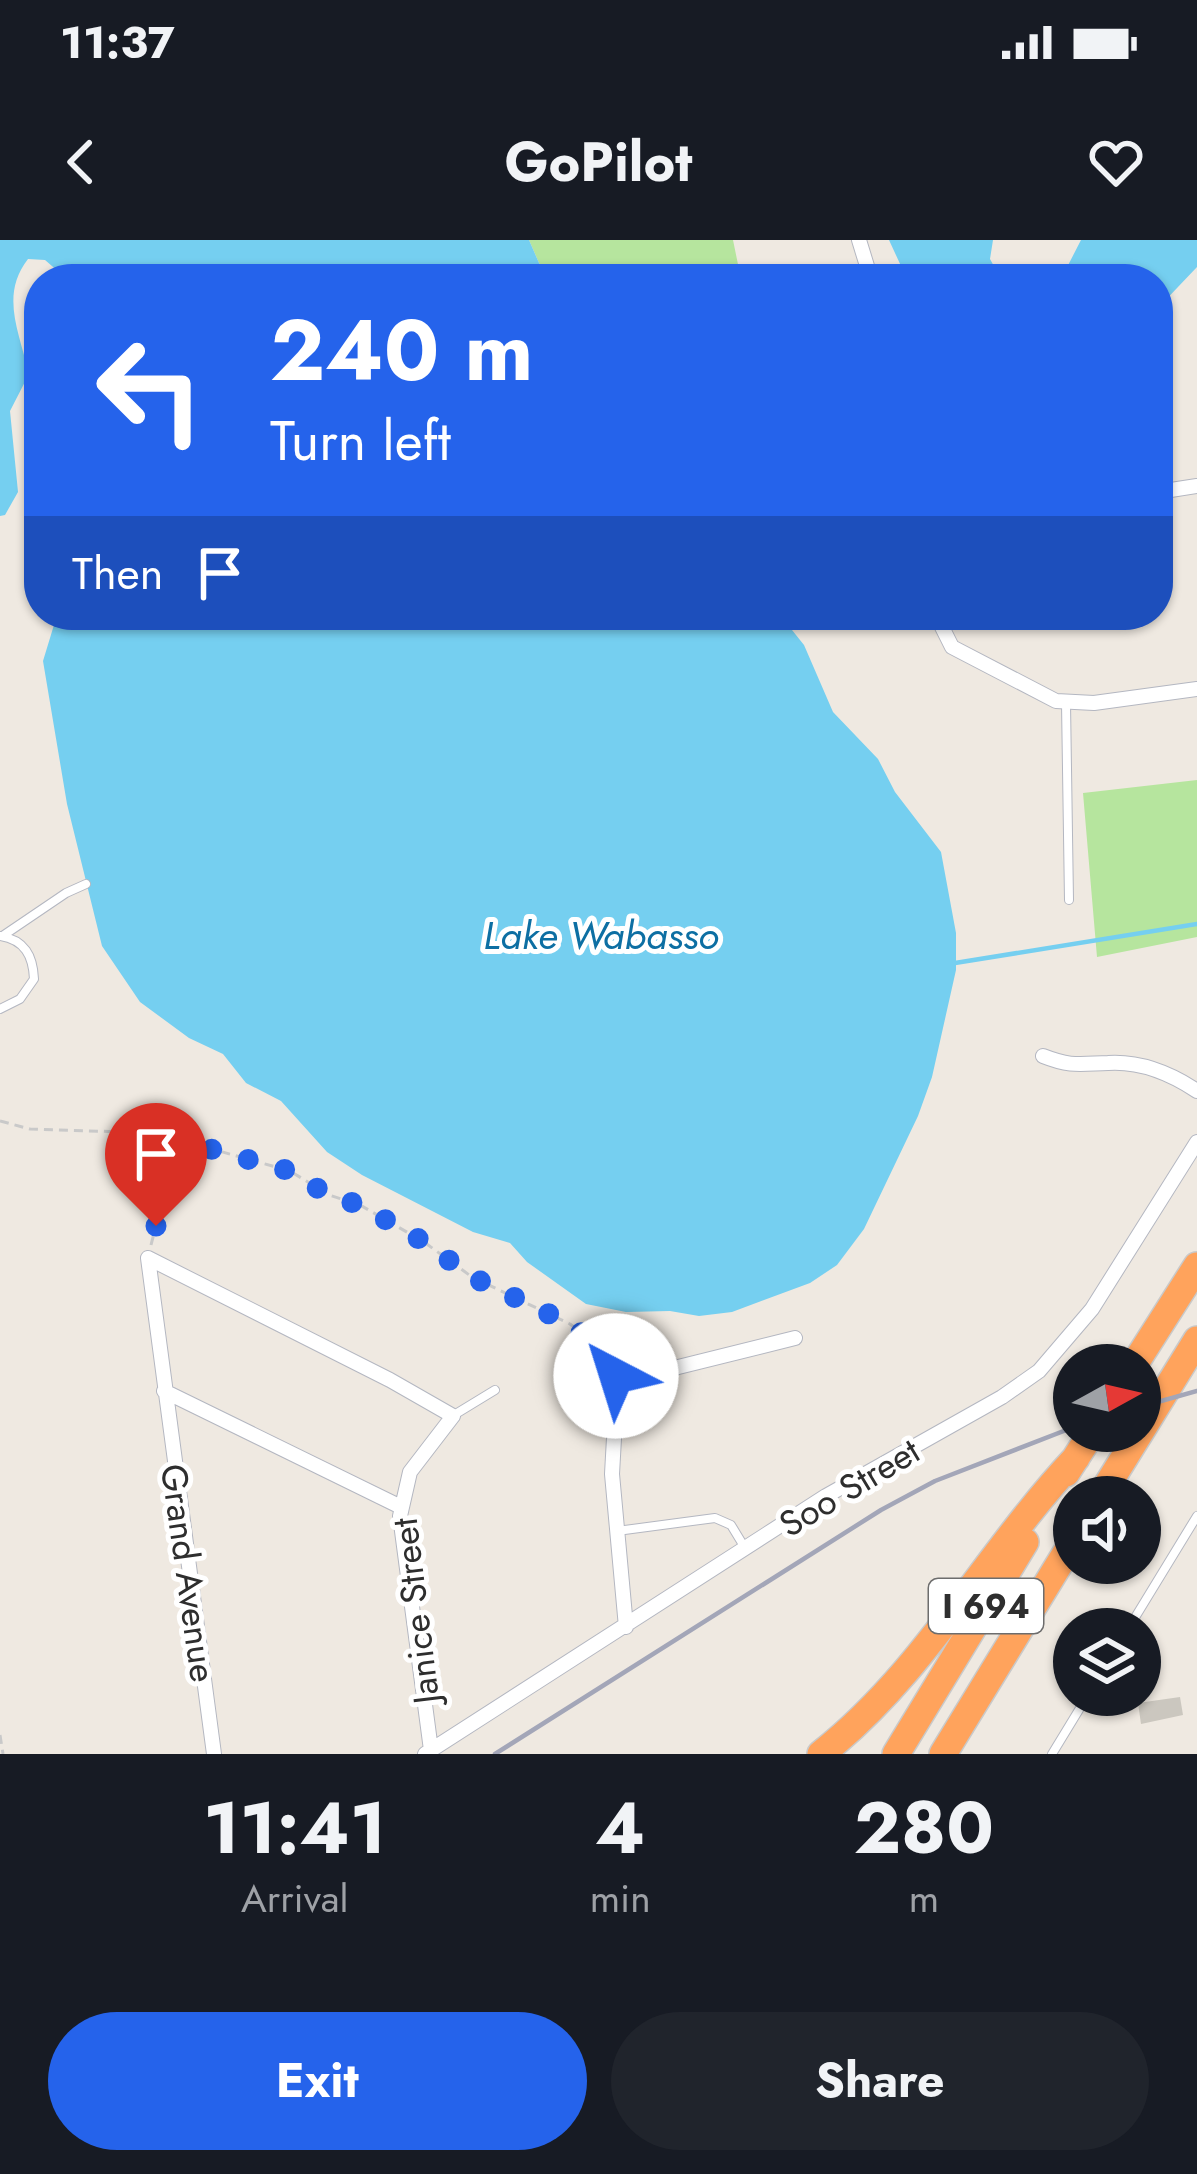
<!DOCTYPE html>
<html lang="en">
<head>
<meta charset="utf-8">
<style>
	body { margin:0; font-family:Jost,sans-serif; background:#20242c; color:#f1f3f6; height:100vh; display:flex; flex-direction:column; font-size:45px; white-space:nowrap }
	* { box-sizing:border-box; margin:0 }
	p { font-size:39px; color:#9ea1a6 }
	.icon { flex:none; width:66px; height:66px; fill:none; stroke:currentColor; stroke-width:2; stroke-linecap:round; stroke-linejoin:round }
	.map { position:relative; height:1514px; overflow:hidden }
	.sheet { display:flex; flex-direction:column; background:#171b24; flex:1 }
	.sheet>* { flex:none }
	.top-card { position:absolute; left:24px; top:24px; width:1149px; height:366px; border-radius:48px; box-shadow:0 3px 9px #0004; background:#2563eb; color:#fff; overflow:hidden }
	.needle { width:78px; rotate:82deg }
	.fabs { position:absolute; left:1053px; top:1104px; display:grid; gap:24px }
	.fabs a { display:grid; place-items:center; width:108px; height:108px; border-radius:50%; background:#171b24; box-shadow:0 3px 9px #0004; font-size:60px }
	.pin { position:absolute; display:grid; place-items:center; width:102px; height:102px; color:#fff; margin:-123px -51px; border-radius:50% 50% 50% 0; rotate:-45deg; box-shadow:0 0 12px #0007 }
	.pin .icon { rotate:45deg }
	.me { position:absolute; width:132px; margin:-66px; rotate:320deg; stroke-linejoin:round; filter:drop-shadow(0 0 9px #0008) }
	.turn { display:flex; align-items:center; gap:42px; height:252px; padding:0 48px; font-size:54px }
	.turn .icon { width:156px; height:156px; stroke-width:2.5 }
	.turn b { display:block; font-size:84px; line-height:102px }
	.then { display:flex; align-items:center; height:114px; padding:0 48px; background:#0003; gap:24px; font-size:45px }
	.eta { display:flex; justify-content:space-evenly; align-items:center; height:204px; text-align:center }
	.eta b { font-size:72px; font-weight:700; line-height:84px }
	.cta { display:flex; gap:24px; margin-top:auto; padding:24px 48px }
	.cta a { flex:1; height:138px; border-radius:72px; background:#2563eb; color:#fff; font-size:48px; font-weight:700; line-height:138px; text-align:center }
	.cta a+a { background:#20242c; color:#f1f3f6 }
	.status { display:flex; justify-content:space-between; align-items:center; height:84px; padding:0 60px; background:#171b24; direction:ltr }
	.status svg { height:33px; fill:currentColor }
	header { display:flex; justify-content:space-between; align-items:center; height:156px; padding:0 48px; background:#171b24; font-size:54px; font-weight:700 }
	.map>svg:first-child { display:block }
</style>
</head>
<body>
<div class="status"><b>11:37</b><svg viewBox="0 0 49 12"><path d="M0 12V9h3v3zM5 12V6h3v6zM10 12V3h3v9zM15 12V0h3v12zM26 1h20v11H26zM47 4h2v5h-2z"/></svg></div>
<header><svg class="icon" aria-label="back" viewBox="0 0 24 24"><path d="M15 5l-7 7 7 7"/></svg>GoPilot<svg class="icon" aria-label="heart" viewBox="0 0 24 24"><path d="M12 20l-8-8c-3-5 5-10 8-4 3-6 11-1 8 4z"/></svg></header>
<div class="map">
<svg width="1197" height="1514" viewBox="0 0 1197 1514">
	<rect width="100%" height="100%" fill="#efe9e1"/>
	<path fill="#b6e59e" d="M 529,0 L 733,0 L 741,39 L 546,39 Z
		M 1197,540 L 1197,697 L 1097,717 L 1083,553 Z"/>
	<path fill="#75cff0" d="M 0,0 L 529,0 L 546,39 L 67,39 L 45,20 L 28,19 C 0,55 19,91 29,134 L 10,171 L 18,252 L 5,275 L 0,276 Z
		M 889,0 L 993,0 L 990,19 L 1001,39 L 907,39 Z
		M 1081,0 L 1197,0 L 1197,27 L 1158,68 L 1158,39 L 1061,39 Z
		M 57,375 L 780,375 L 804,405 L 833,472 L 878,519 L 895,552 L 941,612 L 956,693 L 956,730 L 932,837 L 918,876 L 864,989 L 837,1025 L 810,1043 L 732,1072 L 699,1076 L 670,1071 L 626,1072 L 586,1064 L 527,1022 L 510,1003 L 473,992 L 362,935 L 327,912 L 281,861 L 246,843 L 223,814 L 189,798 L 140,762 L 102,706 L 67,564 L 43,421 Z"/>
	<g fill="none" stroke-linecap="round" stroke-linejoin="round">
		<path stroke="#75cff0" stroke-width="4.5" d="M 955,723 L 1197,684"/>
	</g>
	<path fill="#cbc7bf" d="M 1180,1457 L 1183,1475 L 1141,1484 L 1138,1463 Z"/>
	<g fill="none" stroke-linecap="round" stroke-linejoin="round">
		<g stroke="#b4b7c1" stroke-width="10">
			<path id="service" d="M 1066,463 L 1069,660
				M 4,695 L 66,653 L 86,644
				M 0,696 C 25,700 33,716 34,739 L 20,759 L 0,769
				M 454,1175 L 495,1150
				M 617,1291 L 715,1278 L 731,1285 L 745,1308
				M 1128,1389 L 1197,1276
				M 1052,1514 L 1088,1455"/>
		</g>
		<g stroke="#b4b7c1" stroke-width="16">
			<path id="minor" d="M 859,0 L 871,39
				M 1158,252 L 1197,246
				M 943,375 L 942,387 L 952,407 L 1056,461 L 1094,463 L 1197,449
				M 1043,816 C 1071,827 1079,824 1108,823 C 1140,821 1170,833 1197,851
				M 148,1018 L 390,1140 L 453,1176 L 410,1232 L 400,1276 L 431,1510
				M 148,1018 L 214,1514
				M 164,1151 L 401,1267
				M 626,1387 L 612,1234 L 616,1162 L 642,1136 L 795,1098
				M 425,1514 L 826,1256 L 1002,1157 L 1039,1131 L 1092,1069 L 1197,902"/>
		</g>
		<g stroke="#c9c9c9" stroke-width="30">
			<path id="motorway" d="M 1134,1125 L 1197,1026
				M 1066,1233 L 1093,1191
				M 1100,1257 L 1197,1100
				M 821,1514 C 925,1432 986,1314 1076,1218
				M 896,1514 L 1025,1302
				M 943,1514 L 1074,1300"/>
		</g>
		<path stroke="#c9c9c9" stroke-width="3" stroke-dasharray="9 6" stroke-linecap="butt" d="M 0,881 L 30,889 L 155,893 L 290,931 L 329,955 L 360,965 L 424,1002 L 472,1037 L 570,1084 L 607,1113 L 620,1140
			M 151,1005 L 164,954 L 189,903
			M 0,1495 L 3,1514"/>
		<use href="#service" stroke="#fff" stroke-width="8"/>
		<use href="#minor" stroke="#fff" stroke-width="14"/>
		<use href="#motorway" stroke="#ffa35c" stroke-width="27"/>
		<path stroke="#a3a6b8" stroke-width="4.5" d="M 1140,1167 L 1197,1151
			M 495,1514 L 881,1270 L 935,1241 L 1074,1187"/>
	</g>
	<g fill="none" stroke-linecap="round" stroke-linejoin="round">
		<path stroke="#2563eb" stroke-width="21" stroke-dasharray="0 37.8" d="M 156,986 L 164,954 L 189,903 L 290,931 L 328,955 L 360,965 L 424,1002 L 472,1037 L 570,1084 L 607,1113 L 616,1136"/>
	</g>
	<g text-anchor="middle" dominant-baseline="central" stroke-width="10" stroke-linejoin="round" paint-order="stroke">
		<rect fill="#fff" stroke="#6d6d6d" stroke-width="3" x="929" y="1339" width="114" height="54" rx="9"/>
		<g font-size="33" font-weight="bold" fill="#2e2e2e">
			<text x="986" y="1366">I 694</text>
		</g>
		<g font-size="36" fill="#2e2e2e" stroke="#fff">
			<text transform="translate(849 1247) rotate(-31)">Soo Street</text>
			<text transform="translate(189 1333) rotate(82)">Grand Avenue</text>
			<text transform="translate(415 1371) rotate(-97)">Janice Street</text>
		</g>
		<g font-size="39" font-style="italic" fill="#0d6fa3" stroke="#fff">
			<text x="601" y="695">Lake Wabasso</text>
		</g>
	</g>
</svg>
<div class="fabs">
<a><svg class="needle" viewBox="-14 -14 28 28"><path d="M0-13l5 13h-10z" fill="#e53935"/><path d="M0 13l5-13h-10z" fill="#9ea1a6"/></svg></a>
<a><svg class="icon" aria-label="sound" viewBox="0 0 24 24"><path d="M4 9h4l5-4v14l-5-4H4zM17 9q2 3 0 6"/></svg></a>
<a><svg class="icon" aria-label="layers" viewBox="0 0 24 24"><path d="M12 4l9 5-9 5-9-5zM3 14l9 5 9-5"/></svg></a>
</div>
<div class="pin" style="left:156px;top:986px;background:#d93025"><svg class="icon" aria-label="arrive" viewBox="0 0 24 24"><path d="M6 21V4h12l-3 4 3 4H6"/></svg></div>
<svg class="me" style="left:616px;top:1136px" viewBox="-20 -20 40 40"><circle r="19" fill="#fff"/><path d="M0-13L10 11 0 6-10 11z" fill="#2563eb"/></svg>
<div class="top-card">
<div class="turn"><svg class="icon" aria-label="left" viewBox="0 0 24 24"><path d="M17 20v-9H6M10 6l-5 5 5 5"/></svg><div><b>240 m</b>Turn left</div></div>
<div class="then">Then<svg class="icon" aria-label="arrive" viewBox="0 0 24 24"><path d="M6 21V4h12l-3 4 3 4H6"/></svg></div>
</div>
</div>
<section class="sheet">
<div class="eta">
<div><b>11:41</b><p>Arrival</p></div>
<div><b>4</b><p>min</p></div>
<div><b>280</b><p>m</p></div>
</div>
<div class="cta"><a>Exit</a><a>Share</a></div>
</section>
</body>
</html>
